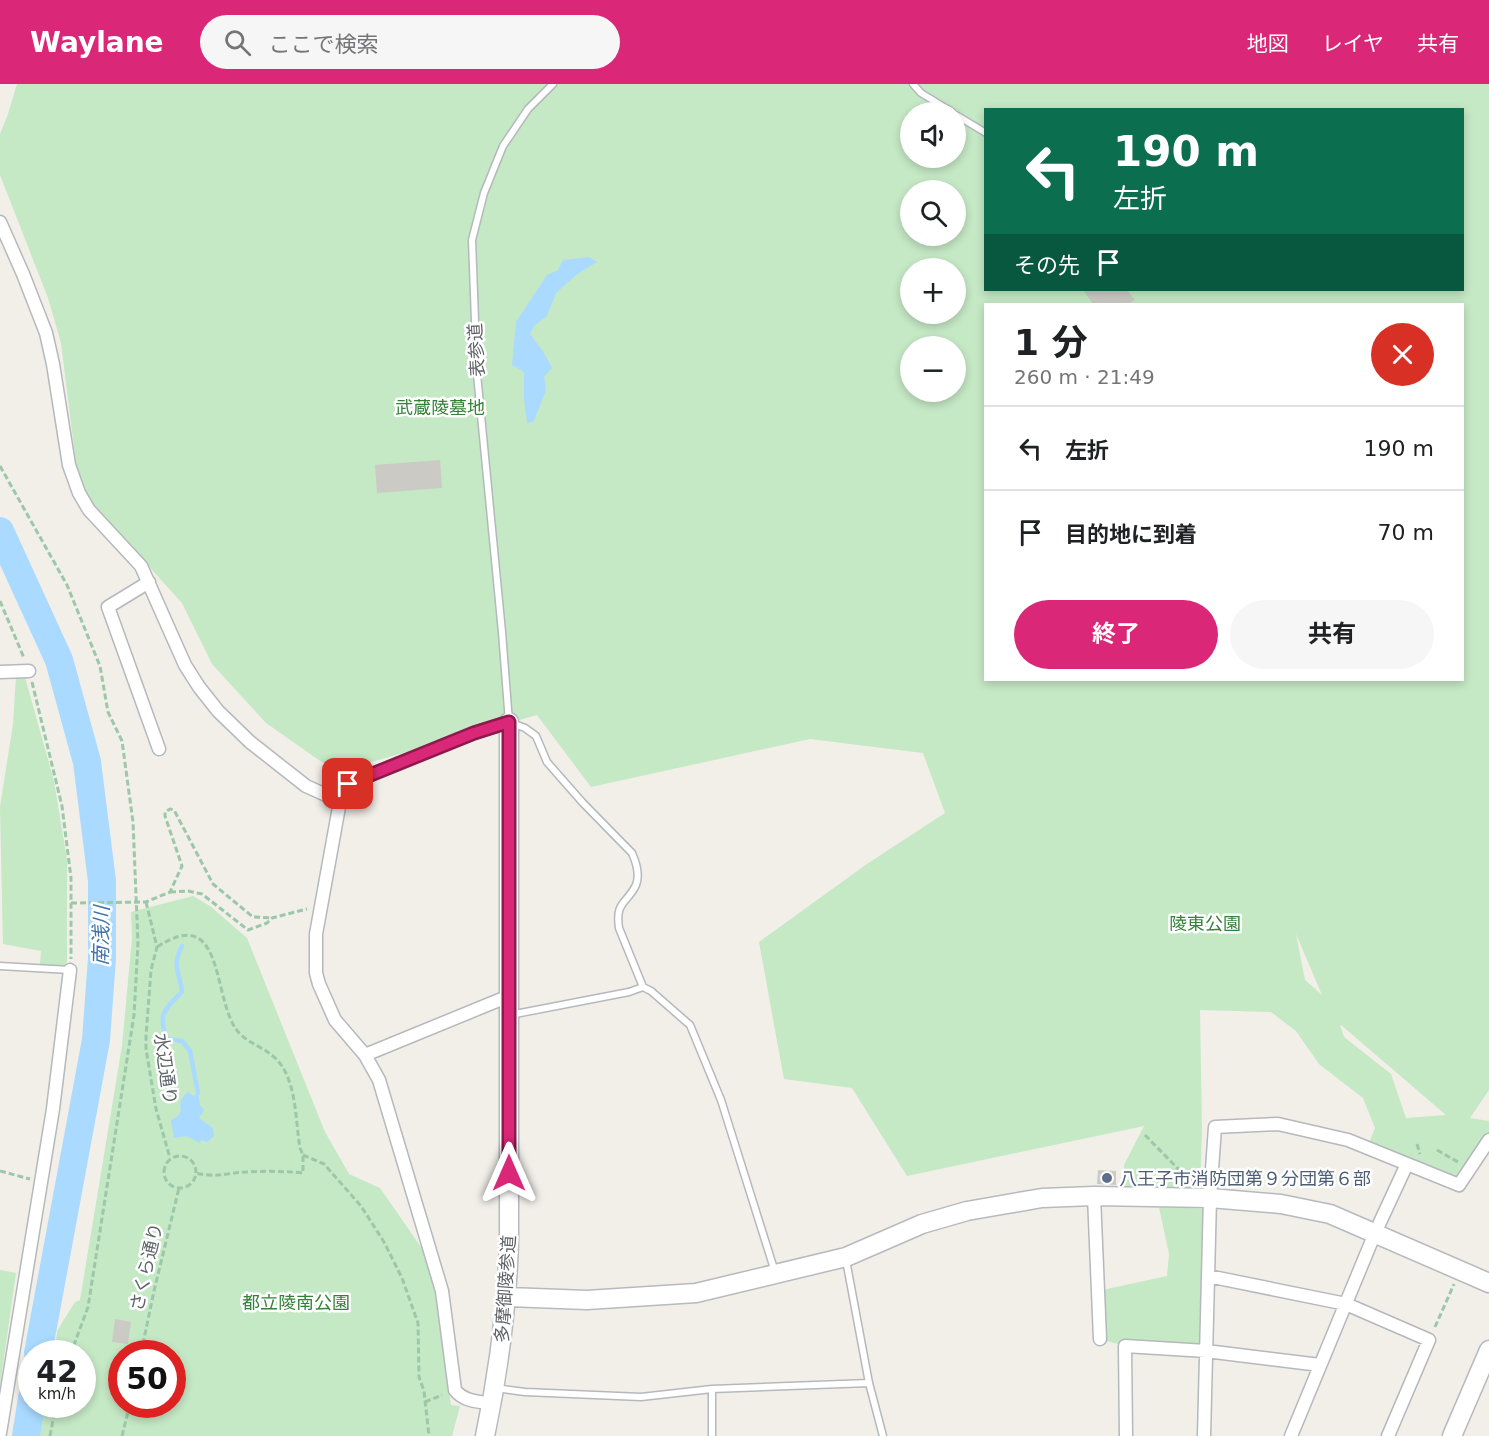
<!DOCTYPE html>
<html lang="ja">
<head>
<meta charset="utf-8">
<style>
	body { margin:0; font-family:"DejaVu Sans","Noto Sans JP",sans-serif; background:#f6f6f6; color:#202124; height:100vh; display:flex; flex-direction:column; font-size:22px; white-space:nowrap }
	* { box-sizing:border-box; margin:0 }
	p { font-size:20px; color:#757577 }
	.icon { flex:none; width:33px; height:33px; fill:none; stroke:currentColor; stroke-width:2; stroke-linecap:round; stroke-linejoin:round }
	.map { position:relative; flex:1; overflow:hidden }
	.sheet { position:absolute; left:984px; top:219px; width:480px; height:378px; display:flex; flex-direction:column; background:#fff; border-radius:0px; box-shadow:0 3px 9px #0003 }
	.sheet>* { flex:none }
	.top-card { position:absolute; left:984px; top:24px; width:480px; height:183px; border-radius:0px; box-shadow:0 3px 9px #0003; background:#0b6e4f; color:#fff; overflow:hidden }
	.tools { position:absolute; left:900px; top:18px; display:grid; gap:12px }
	.tools a { display:grid; place-items:center; width:66px; height:66px; border-radius:50%; background:#fff; box-shadow:0 3px 9px #0003; font-size:30px }
	.speed { position:absolute; left:18px; top:1256px; display:flex; gap:12px; font-size:30px; font-weight:700; text-align:center }
	.speed>* { display:grid; place-content:center; width:78px; height:78px; border-radius:50%; background:#fff; box-shadow:0 3px 9px #0003; line-height:1 }
	.speed small { font-size:15px; font-weight:400 }
	.speed .limit { border:9px solid #d22; background:#fff; color:#111 }
	.pin { position:absolute; display:grid; place-items:center; width:51px; height:51px; color:#fff; margin:-26px; border-radius:12px; box-shadow:0 3px 9px #0006 }
	.me { position:absolute; width:66px; margin:-33px; rotate:0deg; stroke-linejoin:round; filter:drop-shadow(0 0 4px #0008) }
	.turn { display:flex; align-items:center; gap:21px; height:126px; padding:0 30px; font-size:27px }
	.turn .icon { width:78px; height:78px; stroke-width:2.5 }
	.turn b { display:block; font-size:42px; line-height:51px }
	.then { display:flex; align-items:center; height:57px; padding:0 30px; background:#0003; gap:12px; font-size:22px }
	.round { display:grid; place-items:center; flex:none; width:63px; height:63px; border-radius:32px; background:#f6f6f6 }
	.summary { display:flex; align-items:center; justify-content:space-between; height:102px; padding:0 30px }
	h1 { font-size:36px; font-weight:700; line-height:45px }
	.action { display:flex; gap:12px; margin-top:auto; padding:12px 30px }
	.action a { flex:1; height:69px; border-radius:36px; background:#db2777; color:#fff; font-size:24px; font-weight:700; line-height:69px; text-align:center }
	.action a+a { background:#f6f6f6; color:#202124 }
	ul { padding:0; list-style:none }
	li { display:flex; align-items:center; gap:18px; height:84px; padding:0 30px; border-top:2px solid #e0e0e0 }
	li div { flex:1 }
	li b { display:block; font-size:22px }
	li em { font-style:normal }
	header { display:flex; align-items:center; gap:36px; box-sizing:border-box; height:84px; padding:0 30px; background:#db2777; color:#fff }
	header strong { font-size:28px }
	nav { display:flex; gap:33px; margin-inline-start:auto; font-size:21px }
	.search { width:420px; height:54px; background:#f6f6f6; display:flex; align-items:center; gap:15px; box-sizing:border-box; padding:0 21px; border-radius:33px; color:#757577; font-size:22px }
	.map>svg:first-child { display:block }
</style>
</head>
<body>
<header>
<strong>Waylane</strong>
<div class="search"><svg class="icon" aria-label="search" viewBox="0 0 24 24"><circle cx="10" cy="10" r="6"/><path d="M15 15l6 6"/></svg>ここで検索</div>
<nav><a>地図</a><a>レイヤ</a><a>共有</a></nav>
</header>
<div class="map">
<svg width="1489" height="1352" viewBox="0 0 1489 1352">
	<rect width="100%" height="100%" fill="#f1efe8"/>
	<path fill="#c5e8c5" fill-rule="evenodd" d="M 17,0 L 1489,0 L 1489,1006 L 1470,1034 L 1489,1037 L 1489,1056 L 1459,1101 L 1367,1064 L 1375,1044 L 1363,1014 L 1319,980 L 1296,947 L 1271,928 L 1200,926 L 1202,1047 L 1200,1106 L 1123,1104 L 1124,1081 L 1144,1042 L 907,1092 L 852,1004 L 784,995 L 759,858 L 867,780 L 945,729 L 923,669 L 810,655 L 591,703 L 537,631 L 336,688 L 266,639 L 212,580 L 182,519 L 94,422 L 78,396 L 61,259 L 48,214 L 0,91 L 0,50 L 8,30 ZM 986,26 L 1462,26 L 1462,206 L 986,206 ZM 910,28 L 956,28 L 956,74 L 910,74 ZM 910,106 L 956,106 L 956,152 L 910,152 ZM 910,184 L 956,184 L 956,230 L 910,230 ZM 986,220 L 1462,220 L 1462,596 L 986,596 ZM 910,262 L 956,262 L 956,308 L 910,308 ZM 1296,850 L 1322,911 L 1305,896 ZM 1340,941 L 1341,941 L 1446,1031 L 1406,1034 L 1391,990 L 1344,953 Z
		M 16,593 L 25,593 L 54,697 L 67,776 L 67,878 L 63,882 L 40,880 L 41,867 L 3,860 L 0,723 L 13,640 Z
		M 193,812 L 210,822 L 247,854 L 325,1048 L 349,1090 L 380,1104 L 423,1166 L 436,1211 L 451,1321 L 460,1322 L 452,1352 L 35,1352 L 39,1320 L 82,1320 L 82,1269 L 55,1269 L 57,1247 L 75,1218 L 80,1216 L 122,962 L 132,854 L 131,828 ZM 122,1269 L 172,1269 L 172,1320 L 122,1320 Z
		M 1159,1123 L 1210,1125 L 1206,1267 L 1125,1262 L 1100,1255 L 1098,1207 L 1167,1192 L 1169,1170 Z
		M 0,1186 L 16,1189 L 0,1302 Z"/>
	<path fill="#aadaff" d="M 589,173 L 597,178 L 576,191 L 556,209 L 547,232 L 534,242 L 530,250 L 544,269 L 552,284 L 544,293 L 546,306 L 534,337 L 527,339 L 524,315 L 524,288 L 512,281 L 516,238 L 547,191 L 558,186 L 563,176 Z
		M 188,1008 L 193,1012 L 198,1009 L 200,1021 L 204,1026 L 199,1034 L 213,1044 L 214,1052 L 207,1058 L 201,1056 L 200,1059 L 186,1052 L 174,1054 L 171,1036 L 178,1032 L 181,1027 C 179,1018 181,1014 188,1008 Z"/>
	<g fill="none" stroke-linecap="round" stroke-linejoin="round">
		<path stroke="#aadaff" stroke-width="4.5" d="M 182,862 C 171,883 180,888 182,908 C 165,925 157,930 167,955 L 182,957 L 190,967 L 198,1009"/>
		<path stroke="#aadaff" stroke-width="28" d="M 0,447 L 59,576 L 87,678 L 102,797 L 102,874 L 96,956 L 38,1269
			M 26,1352 L 32,1314"/>
	</g>
	<path fill="#cccac5" d="M 1083,206 L 1127,206 L 1135,216 L 1128,220 L 1093,220 Z
		M 440,376 L 442,404 L 377,409 L 375,381 Z
		M 1098,1086 L 1116,1087 L 1116,1101 L 1097,1100 Z
		M 115,1235 L 131,1238 L 128,1260 L 112,1258 Z"/>
	<g fill="none" stroke-linecap="round" stroke-linejoin="round">
		<g stroke="#b5b8bc" stroke-width="9">
			<path id="lane" d="M 553,0 L 528,25 L 503,62 L 484,109 L 472,156 L 477,290 L 502,548 L 509,638 L 525,644 L 536,652 L 547,678 L 583,719 L 632,769 C 636,778 640,791 636,801 C 627,820 615,817 619,844 L 643,903
				M 913,0 L 921,9 L 952,28
				M 956,31 L 986,49
				M 0,882 L 70,886
				M 510,931 L 629,908 L 643,903 L 651,907 L 690,941 L 721,1016 L 775,1188
				M 846,1176 L 869,1299 L 883,1352
				M 495,1304 L 525,1308 L 641,1313 L 712,1305 L 869,1299
				M 712,1305 L 712,1352"/>
		</g>
		<g stroke="#b5b8bc" stroke-width="15">
			<path id="street" d="M 0,138 L 23,190 L 46,249 L 53,280 L 69,381 L 79,409 L 89,426 L 141,482 L 185,581 L 199,603 L 218,627 L 250,658 L 306,702 L 326,711 L 337,711 L 348,700 L 474,649 L 509,638
				M 149,498 L 108,523 L 159,665
				M 0,588 L 29,587
				M 337,711 L 339,723 L 316,850 L 316,889 L 319,900 L 335,936 L 365,971 L 379,996 L 442,1207 L 455,1306 C 464,1318 478,1317 492,1320
				M 365,971 L 509,912
				M 1094,1112 L 1100,1255
				M 1208,1192 L 1346,1220 L 1429,1256 L 1388,1352
				M 0,1349 L 53,1025 L 70,886
				M 1126,1352 L 1125,1262 L 1206,1267 L 1320,1281
				M 1204,1352 L 1210,1114 L 1215,1043 L 1278,1040 L 1348,1056 L 1459,1101 L 1489,1056
				M 1291,1352 L 1375,1149 L 1407,1080"/>
		</g>
		<g stroke="#b6babf" stroke-width="21">
			<path id="secondary" d="M 508,1213 L 587,1216 L 696,1209 L 846,1173 L 922,1140 L 967,1127 L 1042,1114 L 1094,1112 L 1210,1114 L 1281,1120 L 1330,1130 L 1489,1199
				M 485,1352 C 499,1286 507,1224 509,1157 L 509,638
				M 1452,1352 L 1489,1266"/>
		</g>
		<path stroke="#9cc7a9" stroke-width="3" stroke-dasharray="6 3" stroke-linecap="butt" d="M 0,382 L 67,501 L 100,582 L 108,628 L 122,657 L 133,738 L 138,859 L 134,931 L 88,1223 L 71,1269
			M 0,517 L 24,574
			M 32,598 L 62,722 L 71,794 L 71,875
			M 170,808 L 188,807 L 202,810 L 248,846 L 267,839 L 272,834 L 307,825
			M 146,818 L 157,863 L 151,886 L 146,952 L 146,965 L 156,1025 L 170,1074
			M 71,819 L 146,818 L 170,808 L 182,782 L 165,732 L 165,728 L 170,725 L 174,726 L 213,800 L 253,833 L 272,834
			M 157,863 C 222,820 213,906 234,942 C 243,958 261,961 274,973 C 297,993 295,1035 300,1064 L 303,1071 L 303,1089 C 284,1087 265,1087 246,1088 C 225,1089 218,1094 195,1089
			M 1145,1051 L 1190,1097
			M 1417,1060 L 1420,1070
			M 1437,1066 L 1458,1078
			M 303,1071 L 324,1080 L 361,1122 L 384,1158 L 402,1194 L 418,1239 L 419,1293 L 424,1307 L 429,1352
			M164 1088a16 16 0 1 1 32 0a16 16 0 1 1-32 0Z
			M 0,1087 L 30,1095
			M 1435,1243 L 1454,1200
			M 141,1269 L 154,1207 L 179,1104
			M 425,1318 L 442,1311
			M 50,1352 L 56,1320
			M 122,1352 L 130,1320"/>
		<use href="#lane" stroke="#fff" stroke-width="6"/>
		<use href="#street" stroke="#fff" stroke-width="12"/>
		<use href="#secondary" stroke="#fff" stroke-width="18"/>
	</g>
	<g fill="none" stroke-linecap="round" stroke-linejoin="round">
		<g stroke="#8e194d" stroke-width="15">
			<path id="route" d="M 348,700 L 474,649 L 509,638 L 509,1089"/>
		</g>
		<use href="#route" stroke="#db2777" stroke-width="10"/>
	</g>
	<circle fill="#5c6f8a" stroke="#fff" stroke-width="2" cx="1107" cy="1094" r="6"/>
	<g text-anchor="middle" dominant-baseline="central" stroke-width="5" stroke-linejoin="round" paint-order="stroke">
		<g font-size="18" fill="#5f6368" stroke="#fff">
			<text transform="translate(476 266) rotate(-93)">表参道</text>
			<text transform="translate(166 985) rotate(82)">水辺通り</text>
			<text transform="translate(146 1183) rotate(-77)">さくら通り</text>
			<text transform="translate(505 1205) rotate(-86)">多摩御陵参道</text>
		</g>
		<g font-size="18" fill="#348238" stroke="#fff">
			<text x="440" y="323">武蔵陵墓地</text>
			<text x="1205" y="839">陵東公園</text>
			<text x="296" y="1218">都立陵南公園</text>
		</g>
		<g font-size="18" fill="#4e5e75" stroke="#fff" text-anchor="start">
			<text x="1119" y="1094">八王子市消防団第９分団第６部</text>
		</g>
		<g font-size="20" font-style="italic" fill="#4174aa" stroke="#fff">
			<text transform="translate(101 852) rotate(-89)">南浅川</text>
		</g>
	</g>
</svg>
<div class="tools">
<a><svg class="icon" aria-label="sound" viewBox="0 0 24 24"><path d="M4 9h4l5-4v14l-5-4H4zM17 9q2 3 0 6"/></svg></a>
<a><svg class="icon" aria-label="search" viewBox="0 0 24 24"><circle cx="10" cy="10" r="6"/><path d="M15 15l6 6"/></svg></a>
<a>+</a>
<a>−</a>
</div>
<div class="speed"><div>42<small>km/h</small></div><div class="limit">50</div></div>
<div class="pin" style="left:348px;top:700px;background:#d93025"><svg class="icon" aria-label="arrive" viewBox="0 0 24 24"><path d="M6 21V4h12l-3 4 3 4H6"/></svg></div>
<svg class="me" style="left:509px;top:1089px" viewBox="-20 -20 40 40"><path d="M0-17L14 15 0 8-14 15z" fill="#db2777" stroke="#fff" stroke-width="4"/></svg>
<div class="top-card">
<div class="turn"><svg class="icon" aria-label="left" viewBox="0 0 24 24"><path d="M17 20v-9H6M10 6l-5 5 5 5"/></svg><div><b>190 m</b>左折</div></div>
<div class="then">その先<svg class="icon" aria-label="arrive" viewBox="0 0 24 24"><path d="M6 21V4h12l-3 4 3 4H6"/></svg></div>
</div>
<section class="sheet">
<div class="summary"><div><h1>1 分</h1><p>260 m · 21:49</p></div><a class="round" style="background:#d93025;color:#fff"><svg class="icon" aria-label="close" viewBox="0 0 24 24"><path d="M6 6l12 12M18 6L6 18"/></svg></a></div>
<ul>
<li><svg class="icon" aria-label="left" viewBox="0 0 24 24"><path d="M17 20v-9H6M10 6l-5 5 5 5"/></svg><div><b>左折</b></div><em>190 m</em></li>
<li><svg class="icon" aria-label="arrive" viewBox="0 0 24 24"><path d="M6 21V4h12l-3 4 3 4H6"/></svg><div><b>目的地に到着</b></div><em>70 m</em></li>
</ul>
<div class="action"><a>終了</a><a>共有</a></div>
</section>
</div>
</body>
</html>
